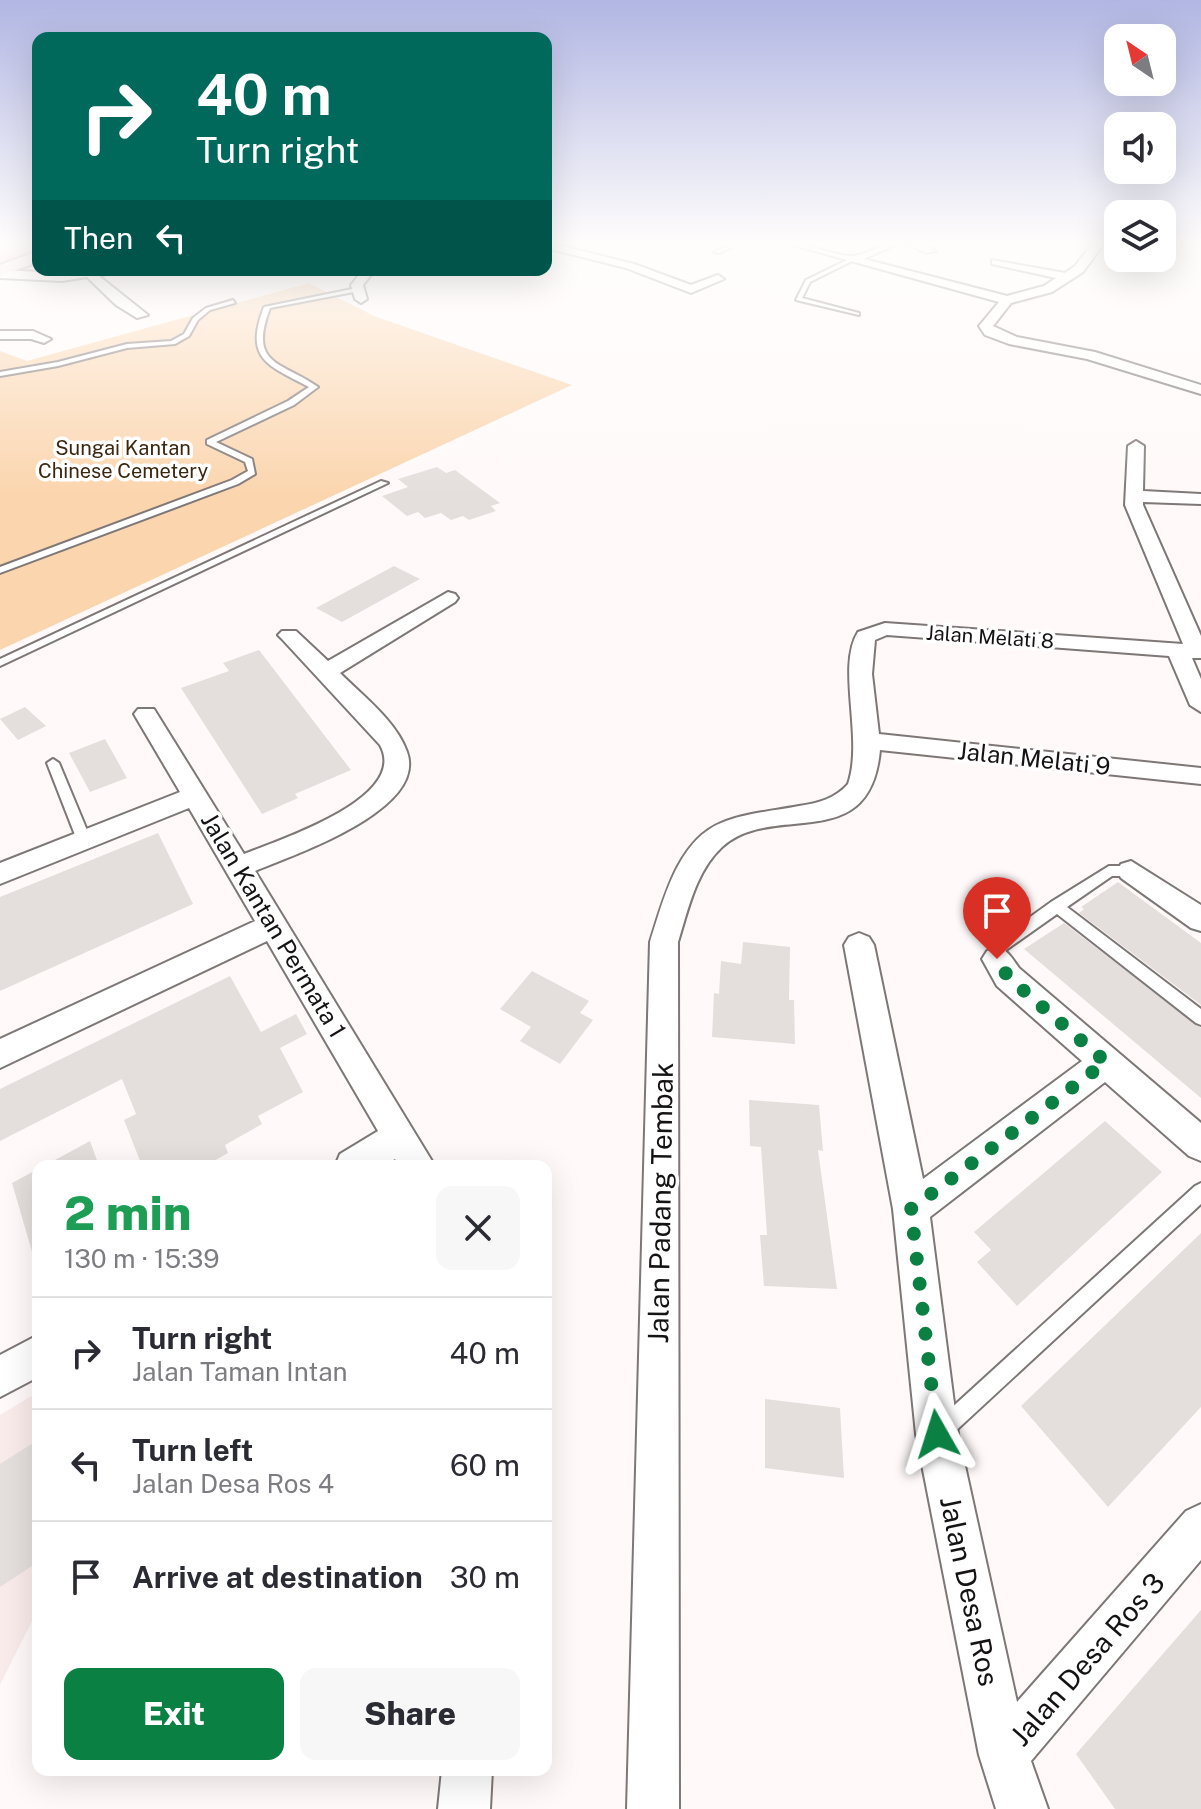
<!DOCTYPE html>
<html lang="en">
<head>
<meta charset="utf-8">
<style>
	body { margin:0; font-family:"Public Sans",sans-serif; background:#f7f7f7; color:#2b2b33; height:100vh; display:flex; flex-direction:column; font-size:30px; white-space:nowrap }
	* { box-sizing:border-box; margin:0 }
	p { font-size:26px; color:#7c7c81 }
	.icon { flex:none; width:44px; height:44px; fill:none; stroke:currentColor; stroke-width:2; stroke-linecap:round; stroke-linejoin:round }
	.map { position:relative; flex:1; overflow:hidden }
	.side { position:absolute; left:32px; top:1160px; width:520px; height:616px; display:flex; flex-direction:column; background:#fff; border-radius:16px; box-shadow:0 8px 32px #0002 }
	.side>* { flex:none }
	.top-card { position:absolute; left:32px; top:32px; width:520px; height:244px; border-radius:16px; box-shadow:0 8px 32px #0002; background:#00695c; color:#fff; overflow:hidden }
	.needle { width:52px; rotate:325deg }
	.fabs { position:absolute; left:1104px; top:24px; display:grid; gap:16px }
	.fabs a { display:grid; place-items:center; width:72px; height:72px; border-radius:16px; background:#fff; box-shadow:0 8px 32px #0002; font-size:40px }
	.pin { position:absolute; display:grid; place-items:center; width:68px; height:68px; color:#fff; margin:-82px -34px; border-radius:50% 50% 50% 0; rotate:-45deg; box-shadow:0 0 8px #0007 }
	.pin .icon { rotate:45deg }
	.me { position:absolute; width:88px; margin:-44px; rotate:354deg; stroke-linejoin:round; filter:drop-shadow(0 0 6px #0008) }
	.turn { display:flex; align-items:center; gap:28px; height:168px; padding:0 32px; font-size:36px }
	.turn .icon { width:104px; height:104px; stroke-width:2.5 }
	.turn b { display:block; font-size:56px; line-height:68px }
	.then { display:flex; align-items:center; height:76px; padding:0 32px; background:#0003; gap:16px; font-size:30px }
	.round { display:grid; place-items:center; flex:none; width:84px; height:84px; border-radius:16px; background:#f7f7f7 }
	.summary { display:flex; align-items:center; justify-content:space-between; height:136px; padding:0 32px }
	h1 { font-size:48px; font-weight:800; line-height:60px; color:#1e9e55 }
	.action { display:flex; gap:16px; margin-top:auto; padding:16px 32px }
	.action a { flex:1; height:92px; border-radius:16px; background:#0b8043; color:#fff; font-size:32px; font-weight:800; line-height:92px; text-align:center }
	.action a+a { background:#f7f7f7; color:#2b2b33 }
	ul { padding:0; list-style:none }
	li { display:flex; align-items:center; gap:24px; height:112px; padding:0 32px; border-top:2px solid #e1e1e2 }
	li div { flex:1 }
	li b { display:block; font-size:30px }
	li em { font-style:normal }
	.map>svg:first-child { display:block }
</style>
</head>
<body>
<div class="map">
<svg width="1201" height="1809" viewBox="0 0 1201 1809">
	<rect width="100%" height="100%" fill="#fffaf9"/>
	<path fill="#f9ebe9" d="M 38,1392 L 38,1609 L 0,1685 L 0,1415 Z"/>
	<path fill="#fbd5ae" d="M 309,283 L 374,316 L 572,385 L 0,650 L 0,351 L 27,361 Z"/>
	<g fill="none" stroke-linecap="round" stroke-linejoin="round">
		<path fill="#febadb" fill-rule="evenodd" d="M 28,242 L 38,242 L 38,251 L 0,263 L 0,252 Z"/>
	</g>
	<path fill="#e4dedc" d="M 437,467 L 446,473 L 455,470 L 500,503 L 491,506 L 496,511 L 469,520 L 463,516 L 451,520 L 441,513 L 425,518 L 418,512 L 407,516 L 382,496 L 408,487 L 398,479 Z
		M 394,566 L 420,579 L 342,622 L 316,608 Z
		M 259,650 L 351,770 L 295,794 L 298,798 L 262,814 L 181,688 L 229,671 L 223,663 Z
		M 25,707 L 46,726 L 18,740 L 0,719 Z
		M 105,739 L 127,778 L 90,792 L 69,753 Z
		M 158,833 L 193,904 L 0,991 L 0,897 Z
		M 1118,882 L 1201,943 L 1201,1005 L 1079,913 L 1084,909 L 1081,907 Z
		M 1064,923 L 1201,1028 L 1201,1098 L 1024,949 Z
		M 743,942 L 790,947 L 789,1000 L 794,1000 L 795,1044 L 712,1037 L 714,993 L 719,994 L 721,961 L 741,964 Z
		M 532,971 L 589,1001 L 580,1013 L 593,1020 L 560,1064 L 520,1041 L 531,1027 L 500,1009 Z
		M 230,976 L 261,1032 L 296,1014 L 307,1034 L 280,1048 L 303,1092 L 258,1116 L 262,1124 L 225,1145 L 228,1153 L 205,1166 L 142,1166 L 124,1120 L 136,1114 L 122,1079 L 0,1141 L 0,1089 Z
		M 749,1100 L 819,1105 L 823,1151 L 818,1150 L 837,1289 L 764,1286 L 760,1235 L 767,1235 L 761,1147 L 750,1146 Z
		M 1105,1121 L 1162,1172 L 1017,1306 L 977,1262 L 991,1250 L 974,1232 Z
		M 90,1141 L 99,1166 L 44,1166 Z
		M 38,1169 L 38,1254 L 33,1255 L 12,1183 Z
		M 1201,1233 L 1201,1407 L 1108,1507 L 1021,1406 Z
		M 765,1399 L 840,1408 L 844,1478 L 765,1468 Z
		M 38,1440 L 38,1562 L 0,1587 L 0,1464 Z
		M 1201,1610 L 1201,1809 L 1115,1809 L 1076,1754 Z"/>
	<g fill="none" stroke-linecap="round" stroke-linejoin="round">
		<g stroke="#7d7776" stroke-width="4">
			<path id="service" d="M 736,242 L 745,242 L 719,253 L 714,252 Z
				M 849,259 L 854,260 L 810,282 L 802,298 L 859,313 L 859,315 L 796,300 L 806,280 Z
				M 357,288 L 359,291 L 270,308 C 248,366 281,361 318,387 L 294,405 L 216,442 L 252,459 L 255,474 L 238,484 L 0,573 L 0,567 L 232,480 L 248,471 L 245,462 L 207,444 L 207,440 L 288,401 L 309,387 C 267,365 244,359 264,307 Z
				M 233,300 L 235,303 L 210,310 L 198,320 L 189,336 L 175,344 L 127,348 L 58,366 L 0,376 L 0,372 L 58,362 L 127,344 L 171,341 L 184,334 L 193,318 L 206,308 Z
				M 381,481 L 388,483 L 0,666 L 0,659 Z
				M 53,759 L 59,763 L 91,840 L 89,843 L 79,843 L 77,840 L 47,763 Z
				M 1109,866 L 1131,866 L 1138,871 L 1131,876 L 1112,876 L 1067,907 L 1201,1009 L 1201,1025 L 1196,1023 L 1057,914 L 1006,950 L 1002,963 L 997,965 L 992,963 L 990,959 L 994,943 L 1051,902 Z
				M 1201,1183 L 1201,1204 L 950,1436 L 943,1439 L 936,1436 L 933,1429 L 936,1422 L 1195,1186 Z"/>
		</g>
		<g stroke="#7d7776" stroke-width="4">
			<path id="minor" d="M 546,242 L 634,264 L 691,285 L 718,275 L 724,279 L 691,293 L 626,268 L 546,248 Z
				M 782,242 C 806,242 833,256 852,256 C 869,255 883,242 901,242 L 864,259 L 1007,296 L 1044,286 L 1056,278 L 992,264 L 992,260 L 1065,273 L 1075,266 L 1094,242 L 1105,242 L 1083,272 L 1052,292 L 1011,303 L 993,326 L 1017,337 L 1095,352 L 1201,385 L 1201,394 L 1087,359 L 1009,344 L 985,335 L 979,326 L 999,302 Z
				M 904,242 L 919,242 L 936,251 L 926,253 Z
				M 0,270 L 62,273 L 121,270 L 99,276 L 148,315 L 137,318 L 116,305 L 87,277 L 62,281 L 0,278 Z
				M 363,270 L 375,270 L 363,285 L 367,299 L 361,303 L 355,299 L 351,285 Z
				M 0,331 L 33,331 L 51,339 L 44,343 L 31,339 L 0,339 Z
				M 1136,441 L 1144,446 L 1143,491 L 1201,494 L 1201,504 L 1143,502 L 1143,505 L 1201,636 L 1201,658 L 1192,658 L 1201,679 L 1201,712 L 1190,705 L 1169,656 L 887,635 L 875,640 L 872,674 L 879,734 L 1201,768 L 1201,784 L 880,750 C 870,858 774,800 722,847 C 696,871 688,910 678,942 L 679,1809 L 627,1809 L 650,942 C 663,902 677,841 721,823 C 745,813 773,811 799,806 C 818,803 835,799 848,784 C 864,738 836,667 858,632 L 885,623 L 1183,644 L 1125,505 L 1128,446 Z
				M 448,592 L 455,594 L 458,598 L 455,602 L 340,673 C 362,695 397,722 407,752 C 428,810 293,855 255,871 L 435,1166 L 399,1166 L 395,1159 L 383,1166 L 335,1166 L 340,1154 L 378,1131 L 267,941 L 0,1068 L 0,1039 L 255,921 L 189,808 L 0,884 L 0,863 L 180,792 L 134,714 L 138,709 L 154,709 L 244,854 C 279,840 410,798 380,745 L 282,639 L 278,635 L 282,631 L 296,631 L 328,661 Z
				M 1131,861 L 1201,905 L 1201,931 L 1191,928 L 1121,878 L 1117,871 L 1121,864 Z
				M 859,933 L 869,937 L 874,945 L 923,1179 L 1082,1061 L 997,986 L 982,959 L 987,951 C 1005,944 1009,954 1019,968 L 1201,1123 L 1201,1161 L 1189,1156 L 1105,1082 L 930,1217 L 958,1434 L 1017,1702 L 1186,1511 L 1201,1504 L 1201,1560 L 1031,1761 L 1048,1809 L 996,1809 L 979,1755 L 916,1434 L 893,1209 L 844,945 L 849,937 Z
				M 38,1335 L 38,1377 L 0,1397 L 0,1355 Z
				M 442,1770 L 492,1770 L 490,1809 L 438,1809 Z"/>
		</g>
		<g stroke="#7d7776" stroke-width="4">
			<path id="secondary" d="M 38,251 L 38,262 L 0,276 L 0,265 Z"/>
		</g>
		<use href="#service" fill="#fff" fill-rule="evenodd"/>
		<use href="#minor" fill="#fff" fill-rule="evenodd"/>
		<use href="#secondary" fill="#fedfe5" fill-rule="evenodd"/>
	</g>
	<linearGradient id="sky" x2="0" y2="1"><stop stop-color="#b1b6e3"/><stop offset="0.49" stop-color="#fffdfc"/><stop offset="1" stop-color="#fffdfc" stop-opacity="0"/></linearGradient>
	<rect width="1201" height="496" fill="url(#sky)"/>
	<g fill="none" stroke-linecap="round" stroke-linejoin="round">
		<path stroke="#0b8043" stroke-width="14" stroke-dasharray="0 25.2" d="M 937,1434 L 911,1209 L 1106,1062 L 1008,977 L 997,959"/>
	</g>
	<g text-anchor="middle" dominant-baseline="central" stroke-width="7" stroke-linejoin="round" paint-order="stroke">
		<g font-size="20" fill="#3b260f" stroke="#fff">
			<text x="123" y="448">Sungai Kantan<tspan x="123" dy="23">Chinese Cemetery</tspan></text>
		</g>
		<g font-size="20" fill="#141212" stroke="#fff">
			<text transform="translate(990 637) rotate(4)">Jalan Melati 8</text>
		</g>
		<g font-size="24" fill="#141212" stroke="#fff">
			<text transform="translate(1034 758) rotate(6)">Jalan Melati 9</text>
			<text transform="translate(274 925) rotate(59)">Jalan Kantan Permata 1</text>
		</g>
		<g font-size="28" fill="#141212" stroke="#fff">
			<text transform="translate(660 1203) rotate(-89)">Jalan Padang Tembak</text>
			<text transform="translate(970 1591) rotate(78)">Jalan Desa Ros</text>
			<text transform="translate(1087 1659) rotate(-49)">Jalan Desa Ros 3</text>
		</g>
	</g>
</svg>
<div class="fabs">
<a><svg class="needle" viewBox="-14 -14 28 28"><path d="M0-13l5 13h-10z" fill="#e53935"/><path d="M0 13l5-13h-10z" fill="#7c7c81"/></svg></a>
<a><svg class="icon" aria-label="sound" viewBox="0 0 24 24"><path d="M4 9h4l5-4v14l-5-4H4zM17 9q2 3 0 6"/></svg></a>
<a><svg class="icon" aria-label="layers" viewBox="0 0 24 24"><path d="M12 4l9 5-9 5-9-5zM3 14l9 5 9-5"/></svg></a>
</div>
<div class="pin" style="left:997px;top:959px;background:#d93025"><svg class="icon" aria-label="arrive" viewBox="0 0 24 24"><path d="M6 21V4h12l-3 4 3 4H6"/></svg></div>
<svg class="me" style="left:937px;top:1434px" viewBox="-20 -20 40 40"><path d="M0-17L14 15 0 8-14 15z" fill="#0b8043" stroke="#fff" stroke-width="4"/></svg>
<div class="top-card">
<div class="turn"><svg class="icon" aria-label="right" viewBox="0 0 24 24"><path d="M7 20v-9h11M14 6l5 5-5 5"/></svg><div><b>40 m</b>Turn right</div></div>
<div class="then">Then<svg class="icon" aria-label="left" viewBox="0 0 24 24"><path d="M17 20v-9H6M10 6l-5 5 5 5"/></svg></div>
</div>
<section class="side">
<div class="summary"><div><h1>2 min</h1><p>130 m · 15:39</p></div><a class="round"><svg class="icon" aria-label="close" viewBox="0 0 24 24"><path d="M6 6l12 12M18 6L6 18"/></svg></a></div>
<ul>
<li><svg class="icon" aria-label="right" viewBox="0 0 24 24"><path d="M7 20v-9h11M14 6l5 5-5 5"/></svg><div><b>Turn right</b><p>Jalan Taman Intan</p></div><em>40 m</em></li>
<li><svg class="icon" aria-label="left" viewBox="0 0 24 24"><path d="M17 20v-9H6M10 6l-5 5 5 5"/></svg><div><b>Turn left</b><p>Jalan Desa Ros 4</p></div><em>60 m</em></li>
<li><svg class="icon" aria-label="arrive" viewBox="0 0 24 24"><path d="M6 21V4h12l-3 4 3 4H6"/></svg><div><b>Arrive at destination</b></div><em>30 m</em></li>
</ul>
<div class="action"><a>Exit</a><a>Share</a></div>
</section>
</div>
</body>
</html>
